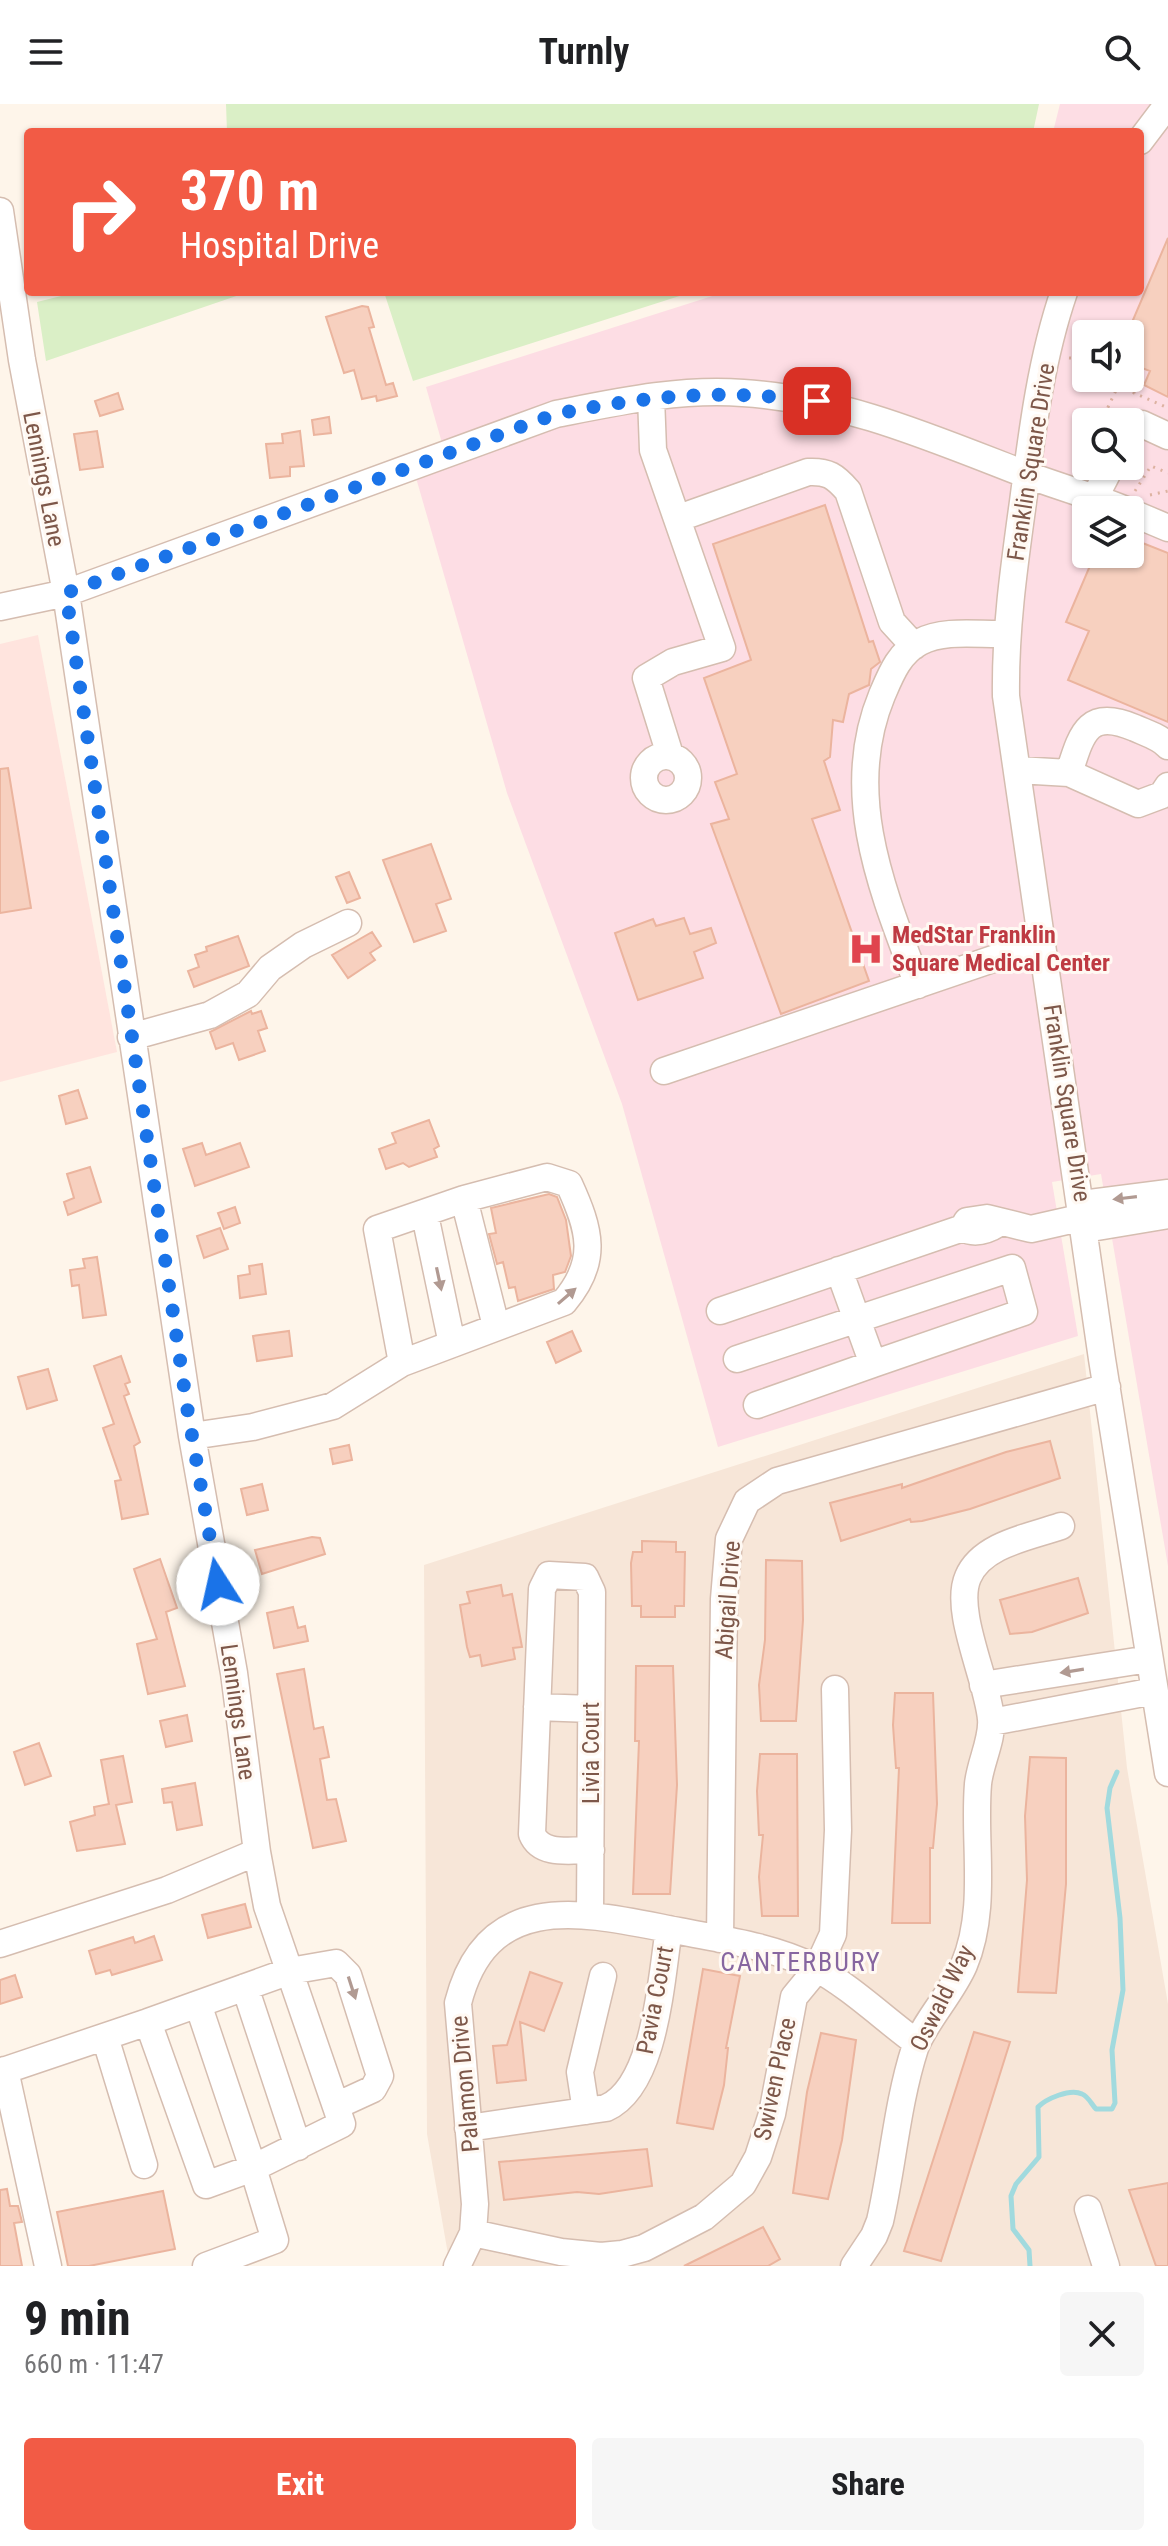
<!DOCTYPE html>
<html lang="en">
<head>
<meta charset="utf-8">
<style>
	body { margin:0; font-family:"Roboto Condensed",sans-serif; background:#f6f6f6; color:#202124; height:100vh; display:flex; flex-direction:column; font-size:30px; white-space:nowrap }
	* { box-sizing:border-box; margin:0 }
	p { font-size:26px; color:#757577 }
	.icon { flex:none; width:44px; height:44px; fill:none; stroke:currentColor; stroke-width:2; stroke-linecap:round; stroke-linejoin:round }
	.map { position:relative; height:2162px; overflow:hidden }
	.side { display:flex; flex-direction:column; background:#fff; flex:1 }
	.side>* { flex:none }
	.hud { position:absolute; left:24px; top:24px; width:1120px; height:168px; border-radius:8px; box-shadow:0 2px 6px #0004; background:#f25b45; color:#fff; overflow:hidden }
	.fabs { position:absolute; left:1072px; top:216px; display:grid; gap:16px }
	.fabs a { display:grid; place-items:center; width:72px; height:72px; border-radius:8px; background:#fff; box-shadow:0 2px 6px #0004; font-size:40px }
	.pin { position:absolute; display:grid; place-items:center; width:68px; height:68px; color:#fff; margin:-34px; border-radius:16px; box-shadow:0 4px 12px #0006 }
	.me { position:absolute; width:88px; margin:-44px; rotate:350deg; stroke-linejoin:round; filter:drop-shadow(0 0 6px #0008) }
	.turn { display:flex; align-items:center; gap:28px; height:168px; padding:0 24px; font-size:36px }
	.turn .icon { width:104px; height:104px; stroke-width:2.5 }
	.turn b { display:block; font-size:56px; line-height:68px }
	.round { display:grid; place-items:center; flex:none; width:84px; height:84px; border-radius:8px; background:#f6f6f6 }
	.head { display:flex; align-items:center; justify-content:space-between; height:136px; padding:0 24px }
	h1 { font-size:48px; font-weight:700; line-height:60px }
	.button { display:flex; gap:16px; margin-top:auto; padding:16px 24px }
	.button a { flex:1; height:92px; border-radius:8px; background:#f25b45; color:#fff; font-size:32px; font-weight:700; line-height:92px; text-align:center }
	.button a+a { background:#f6f6f6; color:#202124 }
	header { display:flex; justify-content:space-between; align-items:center; height:104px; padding:0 24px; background:#fff; font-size:36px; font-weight:700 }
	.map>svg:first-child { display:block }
</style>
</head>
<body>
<header><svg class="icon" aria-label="menu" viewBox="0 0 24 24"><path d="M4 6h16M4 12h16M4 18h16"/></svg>Turnly<svg class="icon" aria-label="search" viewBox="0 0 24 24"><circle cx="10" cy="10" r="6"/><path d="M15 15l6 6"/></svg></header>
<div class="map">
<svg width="1168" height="2162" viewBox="0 0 1168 2162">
	<rect width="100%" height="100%" fill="#fef5ea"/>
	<path fill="#f7e6d8" d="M 1084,1250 L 1127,1664 L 1168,1900 L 1168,2162 L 442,2162 L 449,2156 L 427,2030 L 424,1461 Z"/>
	<path fill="#ffe4de" d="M 38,531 L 117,948 L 0,978 L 0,540 Z"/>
	<path fill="#fddde4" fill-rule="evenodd" d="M 1060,0 L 1168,0 L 1168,1462 L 1101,1070 L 1052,1078 L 1078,1232 L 718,1343 L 622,1000 L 507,689 L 412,360 L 446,353 L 426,283 L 725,188 L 1140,188 L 1140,28 L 1053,28 ZM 1086,230 L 1130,230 L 1130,274 L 1086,274 ZM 1086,318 L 1130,318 L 1130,362 L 1086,362 ZM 1086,406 L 1130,406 L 1130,450 L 1086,450 Z"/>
	<path fill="#daefc6" d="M 226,0 L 1039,0 L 1033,28 L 227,28 Z
		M 77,188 L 248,188 L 46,257 L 37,198 Z
		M 384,188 L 692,188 L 413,277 Z"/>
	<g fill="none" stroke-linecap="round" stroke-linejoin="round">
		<path stroke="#a1dade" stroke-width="5" d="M 1030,2162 L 1029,2146 L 1013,2125 L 1011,2092 L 1016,2080 L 1039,2053 L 1038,2003 C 1046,1995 1070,1984 1082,1990 C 1088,1992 1092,2001 1096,2005 L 1112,2005 L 1115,1999 L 1112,1946 L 1123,1886 L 1120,1814 L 1107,1704 L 1110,1684 L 1117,1668"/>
	</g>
	<path fill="#f7d0bf" stroke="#ebb49e" stroke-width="2" d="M 1168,134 L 1168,293 L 1144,281 L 1150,267 L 1134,261 L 1140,242 L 1130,238 L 1130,223 Z
		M 362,202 L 368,203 L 374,223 L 369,224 L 386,281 L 393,279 L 397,292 L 377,297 L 376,292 L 362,295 L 354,266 L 344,269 L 326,213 Z
		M 118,289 L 123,305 L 100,312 L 95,297 Z
		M 329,313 L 331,329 L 314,331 L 312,316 Z
		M 97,327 L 103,363 L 80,366 L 74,330 Z
		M 300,327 L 304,362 L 290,363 L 290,372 L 270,374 L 266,340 L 283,339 L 282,330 Z
		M 825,401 L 869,538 L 873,537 L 880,558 L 871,565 L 869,581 L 849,590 L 843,618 L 833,616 L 830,653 L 824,657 L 840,706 L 812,715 L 869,877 L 781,910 L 711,720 L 729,715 L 715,678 L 737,670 L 704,574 L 751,556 L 713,440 Z
		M 1130,434 L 1168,449 L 1168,618 L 1068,576 L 1089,527 L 1066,518 L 1095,450 L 1130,450 Z
		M 8,664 L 31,804 L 0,809 L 0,665 Z
		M 431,740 L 451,795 L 436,800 L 446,827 L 414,838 L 383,756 Z
		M 349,768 L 360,794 L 347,799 L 336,773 Z
		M 684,814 L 690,830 L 711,824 L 716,839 L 694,848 L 703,874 L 638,896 L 615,829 L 653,815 L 656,822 Z
		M 372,828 L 381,842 L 370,849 L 375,856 L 348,874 L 332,851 Z
		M 238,832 L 249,862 L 194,883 L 188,867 L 199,863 L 195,851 L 207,847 L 206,843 Z
		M 251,907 L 252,910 L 261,907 L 267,924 L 258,927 L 265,947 L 239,956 L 233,939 L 216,945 L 210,928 Z
		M 78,986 L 87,1014 L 66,1020 L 59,992 Z
		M 429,1016 L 439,1042 L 434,1045 L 437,1053 L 409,1063 L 403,1059 L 386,1065 L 379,1045 L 396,1039 L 392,1029 Z
		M 202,1039 L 206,1051 L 240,1039 L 249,1063 L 195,1082 L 183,1045 Z
		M 90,1063 L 101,1098 L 68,1111 L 64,1098 L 74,1094 L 67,1070 Z
		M 549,1090 L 557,1093 L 566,1116 L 571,1152 L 565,1168 L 553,1171 L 554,1185 L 518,1197 L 515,1183 L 509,1184 L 503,1158 L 497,1160 L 489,1130 L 496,1129 L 491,1104 Z
		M 235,1103 L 240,1119 L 224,1125 L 218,1109 Z
		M 220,1124 L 228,1145 L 204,1154 L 197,1132 Z
		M 97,1153 L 106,1211 L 83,1214 L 79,1181 L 72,1182 L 70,1166 L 85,1164 L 83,1155 Z
		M 262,1160 L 266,1190 L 240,1194 L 238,1172 L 250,1170 L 249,1162 Z
		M 289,1227 L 292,1252 L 257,1257 L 253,1232 Z
		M 572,1227 L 581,1247 L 556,1259 L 547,1238 Z
		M 121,1252 L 130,1278 L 125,1280 L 129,1290 L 124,1292 L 140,1338 L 134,1342 L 148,1410 L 122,1415 L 115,1377 L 121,1376 L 103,1324 L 114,1320 L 94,1262 Z
		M 48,1265 L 57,1296 L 27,1305 L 18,1273 Z
		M 1050,1337 L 1060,1374 L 970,1405 L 922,1417 L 911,1418 L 910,1415 L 841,1437 L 830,1399 L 902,1380 L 902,1384 L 1006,1348 Z
		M 349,1341 L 352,1356 L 333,1360 L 330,1345 Z
		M 262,1380 L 268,1406 L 247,1411 L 241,1385 Z
		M 312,1433 L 320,1434 L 325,1450 L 262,1470 L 255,1446 Z
		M 642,1437 L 676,1438 L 676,1448 L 685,1448 L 684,1502 L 675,1502 L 675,1513 L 641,1513 L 641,1502 L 632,1502 L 631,1459 L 633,1448 L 642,1448 Z
		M 160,1455 L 177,1504 L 166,1508 L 185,1582 L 148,1590 L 137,1540 L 157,1535 L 134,1465 Z
		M 766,1456 L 802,1457 L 803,1516 L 796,1617 L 761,1617 L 759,1581 L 765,1536 Z
		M 1078,1474 L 1088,1509 L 1032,1528 L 1010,1530 L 1000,1496 Z
		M 501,1481 L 503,1492 L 512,1490 L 522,1543 L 513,1544 L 515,1555 L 482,1562 L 480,1551 L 470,1553 L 467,1543 L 460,1501 L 470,1499 L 467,1488 Z
		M 293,1503 L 298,1524 L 305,1522 L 308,1537 L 274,1544 L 267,1509 Z
		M 636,1562 L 673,1562 L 677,1681 L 670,1790 L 633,1790 L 639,1637 L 635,1637 Z
		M 304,1565 L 314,1625 L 323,1623 L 329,1653 L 320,1655 L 327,1696 L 336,1695 L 346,1737 L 313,1744 L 277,1570 Z
		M 895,1589 L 933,1589 L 937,1700 L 933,1744 L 930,1744 L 930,1819 L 892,1819 L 899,1664 L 896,1664 L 893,1621 Z
		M 187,1611 L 192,1637 L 166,1643 L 160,1617 Z
		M 39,1639 L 51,1672 L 25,1681 L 14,1648 Z
		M 760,1650 L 797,1650 L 798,1812 L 762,1812 L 759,1773 L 763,1731 L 759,1731 L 757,1687 Z
		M 123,1652 L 132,1698 L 116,1701 L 125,1740 L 77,1747 L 70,1718 L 95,1711 L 94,1703 L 109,1700 L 101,1656 Z
		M 1030,1653 L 1066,1654 L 1066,1780 L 1056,1889 L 1018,1888 L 1027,1776 L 1025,1712 Z
		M 195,1679 L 202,1721 L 177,1726 L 172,1698 L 164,1699 L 162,1685 Z
		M 245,1800 L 251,1823 L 208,1834 L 202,1811 Z
		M 154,1832 L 162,1856 L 112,1871 L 110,1866 L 96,1870 L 89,1847 L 133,1833 L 135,1839 Z
		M 703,1865 L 740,1872 L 726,1944 L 728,1944 L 724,1981 L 713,2025 L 677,2019 Z
		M 530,1868 L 562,1879 L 544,1927 L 520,1918 L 526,1976 L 497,1979 L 493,1942 L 507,1941 Z
		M 15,1871 L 22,1893 L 0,1900 L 0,1876 Z
		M 974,1928 L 1010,1938 L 941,2157 L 904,2147 Z
		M 821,1929 L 856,1936 L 842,2036 L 828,2095 L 793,2089 L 807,1988 Z
		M 647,2045 L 652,2082 L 599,2090 L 577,2088 L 504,2096 L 499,2058 Z
		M 1168,2079 L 1168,2162 L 1156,2162 L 1129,2086 Z
		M 7,2085 L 10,2102 L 18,2102 L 22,2118 L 14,2119 L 22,2162 L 0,2162 L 0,2086 Z
		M 163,2087 L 175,2145 L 89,2162 L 68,2162 L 57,2108 Z
		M 763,2123 L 780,2155 L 768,2162 L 684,2162 Z"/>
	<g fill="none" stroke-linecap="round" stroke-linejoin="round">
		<g stroke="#d5bdb0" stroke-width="29">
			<path id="minor" d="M 1140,37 L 1168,0
				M 0,107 L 22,256 L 66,489 L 192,1332 L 234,1569 L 257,1748 L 167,1786 L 0,1840
				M 1064,188 C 1041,255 1032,328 1023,398 C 1014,463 1005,526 1006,592 L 1102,1255 L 1168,1669
				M 651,293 L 653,346 L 722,544 L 673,558 L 646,574 L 670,651
				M 1130,328 L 1133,322 L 1142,320 L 1168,332
				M 1095,393 L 1111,362
				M 1130,408 L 1168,424
				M 679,414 L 808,368 C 828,367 835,372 848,387 L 892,518 L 914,542
				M 0,503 L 66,489 L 556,310 C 617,298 681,284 743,289 C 840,295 927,332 1017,367 C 1053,381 1090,391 1126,406
				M644 674a22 22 0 1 1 44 0a22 22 0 1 1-44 0Z
				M 1018,666 L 1069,669 L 1138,700 L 1162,691 L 1168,682
				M 1069,669 C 1082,628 1088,604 1135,624 C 1146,629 1160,633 1168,642
				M 918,881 C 883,788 841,690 882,591 C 891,570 899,549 920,538 C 944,525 979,531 1005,530
				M 131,933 L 210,911 L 248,890 L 270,864 L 303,841 L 348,819
				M 664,967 L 1043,838
				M 464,1095 L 496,1222
				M 1082,1100 L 1168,1089
				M 425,1111 L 452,1240
				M 999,1119 C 988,1126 975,1131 963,1124 L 967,1117 L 987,1114 L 1031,1125 L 1084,1113
				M 1085,1125 L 1168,1111
				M 720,1207 L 963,1124
				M 737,1255 L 1012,1164 L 1024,1208 L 873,1260 L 839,1166
				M 757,1301 L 873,1260
				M 192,1332 L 253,1323 L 333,1302 L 402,1259 L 564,1198 C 599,1157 590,1126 569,1080 L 547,1073 L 464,1095 L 377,1125 L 402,1259
				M 983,1581 L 1149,1555
				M 537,1603 L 591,1605
				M 992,1618 L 1154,1587
				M 590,1810 L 592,1488 L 585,1473 L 549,1471 L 542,1485 L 532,1730 C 541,1752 570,1746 591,1746
				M 720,1835 L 724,1495 L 729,1435 L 747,1397 L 777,1377 L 1107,1283
				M 245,1883 L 298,2043
				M 198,1900 L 253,2064 L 206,2081 L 148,1918 L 290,1867 L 336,1859 L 348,1871 L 380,1972 L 373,1985 L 336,2002
				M 105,1933 L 144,2061
				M 5,1966 L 48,2162
				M 0,1968 L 148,1918
				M 586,2007 L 580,1968 L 603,1872
				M 468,2024 L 606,2004 C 656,1982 661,1874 669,1825
				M 1088,2105 L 1106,2162
				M 473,2129 L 561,2148 L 601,2152 L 622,2150 L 644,2144 L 704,2113 L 743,2080 L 758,2053 L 772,2010 L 794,1893 L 817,1865 L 833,1830 L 838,1726 L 835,1585
				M 206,2162 L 275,2136 L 253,2064 L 342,2020 L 267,1802 L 257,1748
				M 457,2162 L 473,2129 L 475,2100 L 458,1899 C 488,1781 589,1810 679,1827 C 725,1836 771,1842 814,1863 C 850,1882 884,1915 917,1939
				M 854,2162 L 874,2132 L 880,2117 C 893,2060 897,2000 915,1944 C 924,1919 952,1889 964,1861 C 988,1804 973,1739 978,1680 C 980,1659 993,1635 991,1615 C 988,1577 953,1507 968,1473 C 982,1440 1030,1433 1061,1422"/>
		</g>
		<path stroke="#ddb2a1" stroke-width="3" stroke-dasharray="2 6" stroke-linecap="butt" d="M 1069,254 L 1086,255
			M 1130,269 L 1139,276 L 1134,289 L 1168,304
			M 1101,318 L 1118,282 L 1134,289
			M 1079,366 L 1086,352
			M 1135,387 L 1151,362 L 1168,369
			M 1150,391 L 1168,387"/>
		<use href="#minor" stroke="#fff" stroke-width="26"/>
	</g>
	<defs><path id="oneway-solid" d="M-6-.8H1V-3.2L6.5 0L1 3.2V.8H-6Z" transform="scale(2)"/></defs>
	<g fill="#b19a92">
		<use href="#oneway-solid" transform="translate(1125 1094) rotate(173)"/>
		<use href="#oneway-solid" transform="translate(439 1175) rotate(78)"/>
		<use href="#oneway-solid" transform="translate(567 1192) rotate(-41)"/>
		<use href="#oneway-solid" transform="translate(1072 1567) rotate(171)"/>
		<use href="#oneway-solid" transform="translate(352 1884) rotate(72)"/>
	</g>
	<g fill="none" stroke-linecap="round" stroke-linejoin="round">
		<path stroke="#1a73e8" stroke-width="14" stroke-dasharray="0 25.2" d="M 218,1480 L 187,1303 L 66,489 L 556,310 C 654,291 718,285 817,297"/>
	</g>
	<defs>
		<g id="hospital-bare" transform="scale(2.76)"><path d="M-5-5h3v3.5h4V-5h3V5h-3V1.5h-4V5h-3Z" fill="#e0444e" stroke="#fff9f3" stroke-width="2.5" paint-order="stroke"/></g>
	</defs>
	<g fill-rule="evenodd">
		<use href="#hospital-bare" x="866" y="845"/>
	</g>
	<g text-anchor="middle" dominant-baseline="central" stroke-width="6" stroke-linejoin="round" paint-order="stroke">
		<g font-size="24" fill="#7d5749" stroke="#fff9f3">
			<text transform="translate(1031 358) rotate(-81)">Franklin Square Drive</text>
			<text transform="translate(44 375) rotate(79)">Lennings Lane</text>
			<text transform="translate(1067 999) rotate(81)">Franklin Square Drive</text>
			<text transform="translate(728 1496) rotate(-86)">Abigail Drive</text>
			<text transform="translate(238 1608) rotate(82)">Lennings Lane</text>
			<text transform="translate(591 1649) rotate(-90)">Livia Court</text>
			<text transform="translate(942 1894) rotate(-64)">Oswald Way</text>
			<text transform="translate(655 1896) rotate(-79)">Pavia Court</text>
			<text transform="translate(775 1975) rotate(-78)">Swiven Place</text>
			<text transform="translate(465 1980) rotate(-95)">Palamon Drive</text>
		</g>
		<g font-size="24" font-weight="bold" fill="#be3a42" stroke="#fff9f3" text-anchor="start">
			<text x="892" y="831">MedStar Franklin<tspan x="892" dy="28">Square Medical Center</tspan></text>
		</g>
		<g font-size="26" letter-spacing="2" fill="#8766a0" stroke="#fff9f3">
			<text x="801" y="1858">CANTERBURY</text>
		</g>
	</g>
</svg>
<div class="fabs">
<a><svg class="icon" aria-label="sound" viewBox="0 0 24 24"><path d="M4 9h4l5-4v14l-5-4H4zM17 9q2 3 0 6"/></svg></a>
<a><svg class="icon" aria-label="search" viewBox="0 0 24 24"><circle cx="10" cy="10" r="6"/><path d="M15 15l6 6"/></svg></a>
<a><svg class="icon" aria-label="layers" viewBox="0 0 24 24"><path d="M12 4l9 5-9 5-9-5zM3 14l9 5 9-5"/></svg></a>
</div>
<div class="pin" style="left:817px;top:297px;background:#d93025"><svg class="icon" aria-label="arrive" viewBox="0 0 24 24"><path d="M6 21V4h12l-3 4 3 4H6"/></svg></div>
<svg class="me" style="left:218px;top:1480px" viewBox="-20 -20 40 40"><circle r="19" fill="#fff"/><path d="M0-13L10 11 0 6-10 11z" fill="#1a73e8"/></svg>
<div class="hud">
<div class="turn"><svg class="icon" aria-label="right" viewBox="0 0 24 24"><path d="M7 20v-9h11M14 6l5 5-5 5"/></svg><div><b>370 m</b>Hospital Drive</div></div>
</div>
</div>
<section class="side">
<div class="head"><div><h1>9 min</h1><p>660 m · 11:47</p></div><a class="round"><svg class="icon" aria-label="close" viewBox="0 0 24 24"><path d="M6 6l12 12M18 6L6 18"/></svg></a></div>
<div class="button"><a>Exit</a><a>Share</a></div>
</section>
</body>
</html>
